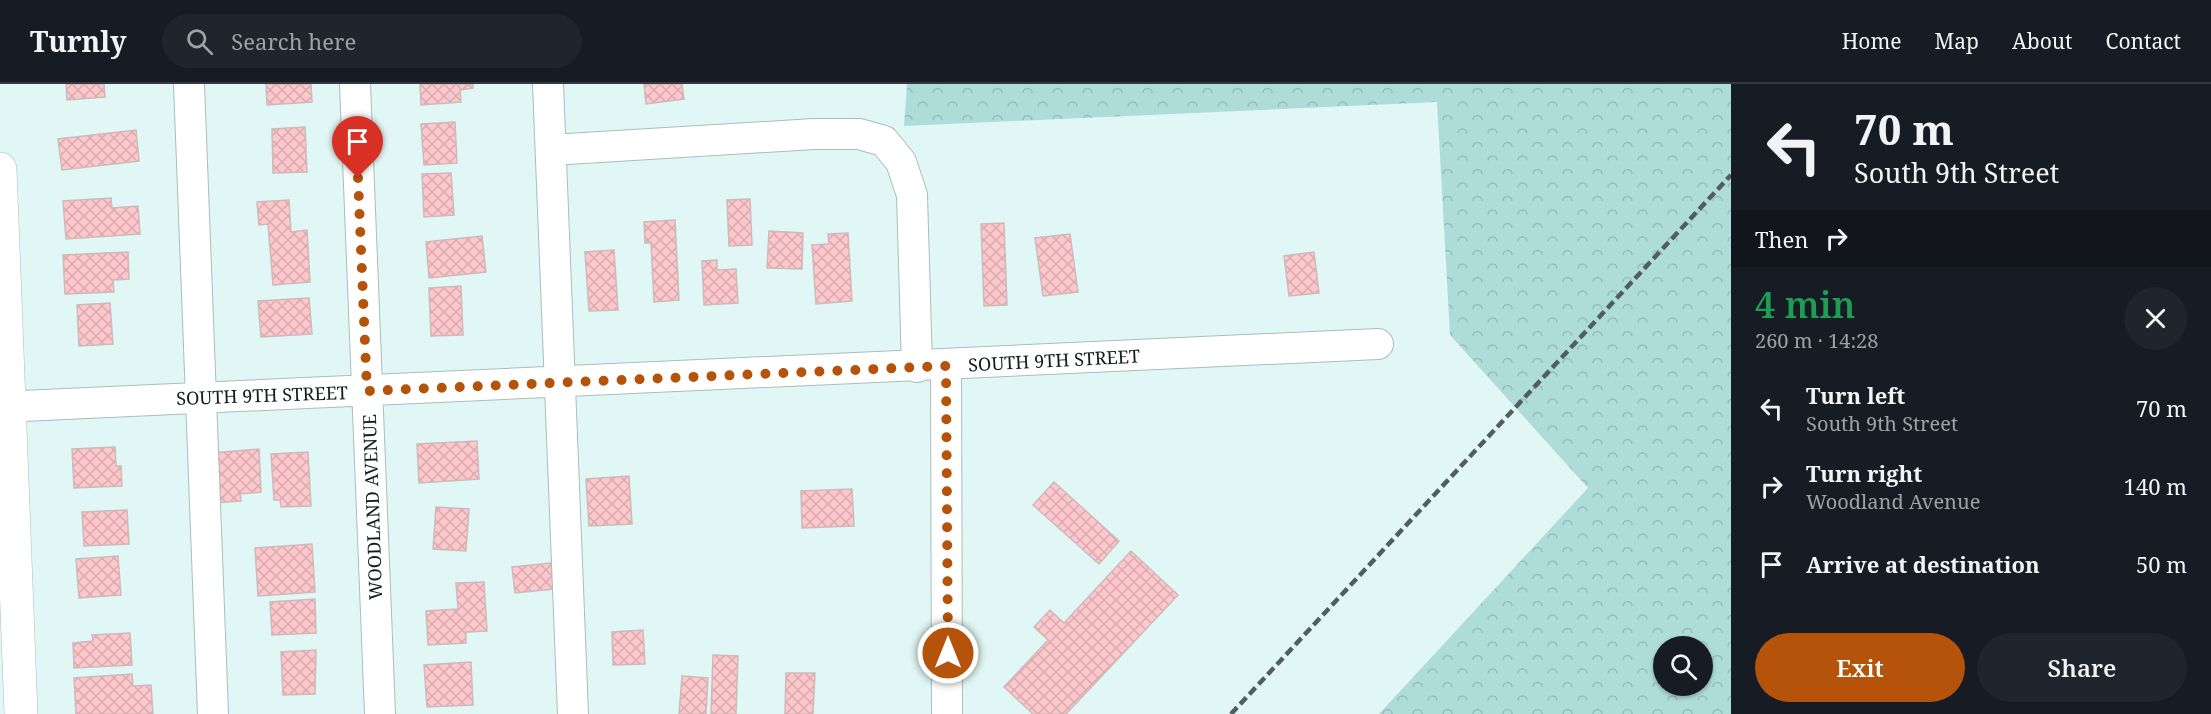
<!DOCTYPE html>
<html lang="en">
<head>
<meta charset="utf-8">
<style>
	body { margin:0; font-family:"Noto Serif",serif; background:#20242c; color:#f1f3f6; height:100vh; display:flex; flex-direction:column; font-size:22px; white-space:nowrap }
	* { box-sizing:border-box; margin:0 }
	p { font-size:20px; color:#9ea1a6 }
	.icon { flex:none; width:33px; height:33px; fill:none; stroke:currentColor; stroke-width:2; stroke-linecap:round; stroke-linejoin:round }
	.map { position:relative; flex:1; overflow:hidden }
	.sheet { display:flex; flex-direction:column; background:#171b24; width:480px }
	.sheet>* { flex:none }
	.hud { background:#171b24; color:#f1f3f6; overflow:hidden }
	.tools { position:absolute; left:1653px; top:552px; display:grid; gap:12px }
	.tools a { display:grid; place-items:center; width:60px; height:60px; border-radius:50%; background:#171b24; box-shadow:0 2px 4px #0004; font-size:30px }
	.pin { position:absolute; display:grid; place-items:center; width:51px; height:51px; color:#fff; margin:-62px -26px; border-radius:50% 50% 50% 0; rotate:-45deg; box-shadow:0 0 6px #0007 }
	.pin .icon { rotate:45deg }
	.me { position:absolute; width:66px; margin:-33px; rotate:0deg; stroke-linejoin:round; filter:drop-shadow(0 0 4px #0008) }
	.turn { display:flex; align-items:center; gap:21px; height:126px; padding:0 24px; font-size:27px }
	.turn .icon { width:78px; height:78px; stroke-width:2.5 }
	.turn b { display:block; font-size:42px; line-height:51px }
	.then { display:flex; align-items:center; height:57px; padding:0 24px; background:#0003; gap:12px; font-size:22px }
	.round { display:grid; place-items:center; flex:none; width:63px; height:63px; border-radius:32px; background:#20242c }
	.headline { display:flex; align-items:center; justify-content:space-between; height:102px; padding:0 24px }
	h1 { font-size:36px; font-weight:600; line-height:45px; color:#1e9e55 }
	.cta { display:flex; gap:12px; margin-top:auto; padding:12px 24px }
	.cta a { flex:1; height:69px; border-radius:36px; background:#b45309; color:#fff; font-size:24px; font-weight:600; line-height:69px; text-align:center }
	.cta a+a { background:#20242c; color:#f1f3f6 }
	ul { padding:0; list-style:none }
	li { display:flex; align-items:center; gap:18px; height:78px; padding:0 24px }
	li div { flex:1 }
	li b { display:block; font-size:22px }
	li em { font-style:normal }
	header { display:flex; align-items:center; gap:36px; box-sizing:border-box; height:84px; padding:0 30px; background:#171b24; border-bottom:2px solid #363941 }
	header strong { font-size:28px }
	nav { display:flex; gap:33px; margin-inline-start:auto; font-size:21px }
	.search { width:420px; height:54px; background:#20242c; display:flex; align-items:center; gap:15px; box-sizing:border-box; padding:0 21px; border-radius:33px; color:#9ea1a6; font-size:22px }
	main { display:flex; flex:1; min-height:0 }
	.map>svg:first-child { display:block }
</style>
</head>
<body>
<header>
<strong>Turnly</strong>
<div class="search"><svg class="icon" aria-label="search" viewBox="0 0 24 24"><circle cx="10" cy="10" r="6"/><path d="M15 15l6 6"/></svg>Search here</div>
<nav><a>Home</a><a>Map</a><a>About</a><a>Contact</a></nav>
</header>
<main>
<div class="map">
<svg width="1731" height="630" viewBox="0 0 1731 630">
	<defs>
		<pattern id="forest-crowns" width="20" height="18" patternUnits="userSpaceOnUse" patternTransform="scale(1.5)"><rect width="20" height="18" fill="#aedcd9"/><path d="M2 6a3 3 0 1 1 6 0M12 15a3 3 0 1 1 6 0" fill="none" stroke="#95bcba"/></pattern>
		<pattern id="building-cross-hatch" width="8" height="8" patternUnits="userSpaceOnUse" patternTransform="scale(1.5)"><rect width="8" height="8" fill="#fdc7cb"/><path d="M0 0l8 8M0 8l8-8" fill="none" stroke="#d8aaae"/></pattern>
	</defs>
	<rect width="100%" height="100%" fill="#e1f7f5"/>
	<path fill="url(#forest-crowns)" fill-rule="evenodd" d="M 907,0 L 1731,0 L 1731,630 L 1379,630 L 1588,404 L 1450,251 L 1437,18 L 904,42 ZM 1664,562 L 1702,562 L 1702,602 L 1664,602 Z"/>
	<path fill="url(#building-cross-hatch)" stroke="#cebabb" stroke-width="1.5" d="M 66,0 L 104,0 L 105,13 L 67,16 Z
		M 266,0 L 311,0 L 312,18 L 267,21 Z
		M 420,0 L 473,0 L 473,4 L 460,6 L 461,18 L 421,21 Z
		M 644,0 L 682,0 L 684,15 L 646,20 Z
		M 455,38 L 457,79 L 424,81 L 421,40 Z
		M 305,43 L 307,88 L 273,89 L 272,45 Z
		M 136,46 L 139,77 L 62,86 L 58,55 Z
		M 451,89 L 454,131 L 424,133 L 422,90 Z
		M 111,114 L 112,124 L 138,122 L 140,150 L 66,155 L 63,117 Z
		M 750,115 L 752,161 L 729,162 L 727,116 Z
		M 289,116 L 291,148 L 307,146 L 310,198 L 273,201 L 268,140 L 259,141 L 257,118 Z
		M 675,136 L 679,216 L 654,218 L 651,159 L 645,159 L 644,138 Z
		M 1004,139 L 1007,221 L 984,222 L 981,140 Z
		M 769,147 L 803,149 L 802,185 L 767,184 Z
		M 848,149 L 852,217 L 816,220 L 812,161 L 829,160 L 828,150 Z
		M 1070,150 L 1078,208 L 1043,212 L 1035,154 Z
		M 482,152 L 486,188 L 429,194 L 426,158 Z
		M 614,166 L 618,226 L 589,227 L 585,168 Z
		M 128,168 L 129,195 L 113,196 L 114,208 L 65,210 L 63,171 Z
		M 1314,168 L 1319,209 L 1289,212 L 1284,172 Z
		M 717,176 L 717,186 L 736,185 L 738,219 L 704,221 L 702,177 Z
		M 461,202 L 463,251 L 431,252 L 429,204 Z
		M 309,214 L 312,250 L 261,253 L 258,217 Z
		M 110,219 L 113,260 L 79,262 L 77,221 Z
		M 477,357 L 479,395 L 419,399 L 417,360 Z
		M 115,363 L 116,382 L 121,382 L 122,402 L 74,404 L 72,365 Z
		M 259,365 L 261,408 L 240,410 L 241,417 L 215,419 L 211,369 Z
		M 308,368 L 311,422 L 281,423 L 280,416 L 274,416 L 271,370 Z
		M 629,392 L 632,440 L 589,442 L 586,395 Z
		M 1054,398 L 1119,457 L 1099,480 L 1033,421 Z
		M 852,405 L 854,442 L 802,444 L 801,407 Z
		M 436,423 L 469,425 L 466,467 L 433,465 Z
		M 127,426 L 129,460 L 84,462 L 82,428 Z
		M 312,460 L 315,508 L 258,512 L 255,464 Z
		M 1131,467 L 1178,511 L 1066,630 L 1033,630 L 1004,603 L 1048,556 L 1034,543 L 1050,526 L 1064,539 Z
		M 118,472 L 121,511 L 79,514 L 76,475 Z
		M 551,479 L 554,505 L 515,509 L 512,483 Z
		M 484,498 L 487,547 L 466,548 L 466,559 L 428,561 L 426,527 L 458,525 L 456,499 Z
		M 315,515 L 316,549 L 272,551 L 270,518 Z
		M 643,546 L 645,580 L 613,581 L 612,548 Z
		M 130,549 L 132,581 L 74,584 L 73,559 L 93,557 L 92,551 Z
		M 316,566 L 315,610 L 283,611 L 281,568 Z
		M 713,571 L 738,572 L 736,630 L 711,630 Z
		M 471,578 L 473,621 L 427,623 L 424,581 Z
		M 786,589 L 815,589 L 813,630 L 785,630 Z
		M 132,590 L 133,602 L 151,601 L 153,630 L 76,630 L 74,594 Z
		M 682,592 L 708,594 L 706,630 L 679,630 Z"/>
	<g fill="none" stroke-linecap="round" stroke-linejoin="round">
		<g stroke="#a9bebc" stroke-width="32">
			<path id="minor" d="M 189,0 L 213,630
				M 355,0 L 380,630
				M 548,0 L 573,630
				M 551,66 L 814,50 L 859,50 L 884,57 L 901,78 L 912,111 L 917,283
				M 946,282 L 947,630
				M 0,323 L 1378,260"/>
		</g>
		<g stroke="#a9bebc" stroke-width="34">
			<path id="highway" d="M 0,85 L 21,630"/>
		</g>
		<use href="#minor" stroke="#fff" stroke-width="30"/>
		<use href="#highway" stroke="#fff" stroke-width="33"/>
		<path stroke="#525e5e" stroke-width="4.5" stroke-dasharray="9 4.5" stroke-linecap="butt" d="M 1231,630 L 1731,91"/>
	</g>
	<g fill="none" stroke-linecap="round" stroke-linejoin="round">
		<path stroke="#b45309" stroke-width="10" stroke-dasharray="0 18" d="M 358,94 L 367,307 L 946,282 L 948,569"/>
	</g>
	<g text-anchor="middle" dominant-baseline="central" stroke-width="6" stroke-linejoin="round" paint-order="stroke">
		<g font-size="18" fill="#141c1c" stroke="#fff">
			<text transform="translate(1054 276) rotate(-3)">SOUTH 9TH STREET</text>
			<text transform="translate(262 311) rotate(-2)">SOUTH 9TH STREET</text>
			<text transform="translate(372 423) rotate(-92)">WOODLAND AVENUE</text>
		</g>
	</g>
</svg>
<div class="tools">
<a><svg class="icon" aria-label="search" viewBox="0 0 24 24"><circle cx="10" cy="10" r="6"/><path d="M15 15l6 6"/></svg></a>
</div>
<div class="pin" style="left:358px;top:94px;background:#d93025"><svg class="icon" aria-label="arrive" viewBox="0 0 24 24"><path d="M6 21V4h12l-3 4 3 4H6"/></svg></div>
<svg class="me" style="left:948px;top:569px" viewBox="-20 -20 40 40"><circle r="17" fill="#b45309" stroke="#fff" stroke-width="3"/><path d="M0-11L8 9 0 5-8 9z" fill="#fff"/></svg>
</div>
<section class="sheet">
<div class="hud">
<div class="turn"><svg class="icon" aria-label="left" viewBox="0 0 24 24"><path d="M17 20v-9H6M10 6l-5 5 5 5"/></svg><div><b>70 m</b>South 9th Street</div></div>
<div class="then">Then<svg class="icon" aria-label="right" viewBox="0 0 24 24"><path d="M7 20v-9h11M14 6l5 5-5 5"/></svg></div>
</div>
<div class="headline"><div><h1>4 min</h1><p>260 m · 14:28</p></div><a class="round"><svg class="icon" aria-label="close" viewBox="0 0 24 24"><path d="M6 6l12 12M18 6L6 18"/></svg></a></div>
<ul>
<li><svg class="icon" aria-label="left" viewBox="0 0 24 24"><path d="M17 20v-9H6M10 6l-5 5 5 5"/></svg><div><b>Turn left</b><p>South 9th Street</p></div><em>70 m</em></li>
<li><svg class="icon" aria-label="right" viewBox="0 0 24 24"><path d="M7 20v-9h11M14 6l5 5-5 5"/></svg><div><b>Turn right</b><p>Woodland Avenue</p></div><em>140 m</em></li>
<li><svg class="icon" aria-label="arrive" viewBox="0 0 24 24"><path d="M6 21V4h12l-3 4 3 4H6"/></svg><div><b>Arrive at destination</b></div><em>50 m</em></li>
</ul>
<div class="cta"><a>Exit</a><a>Share</a></div>
</section>
</main>
</body>
</html>
